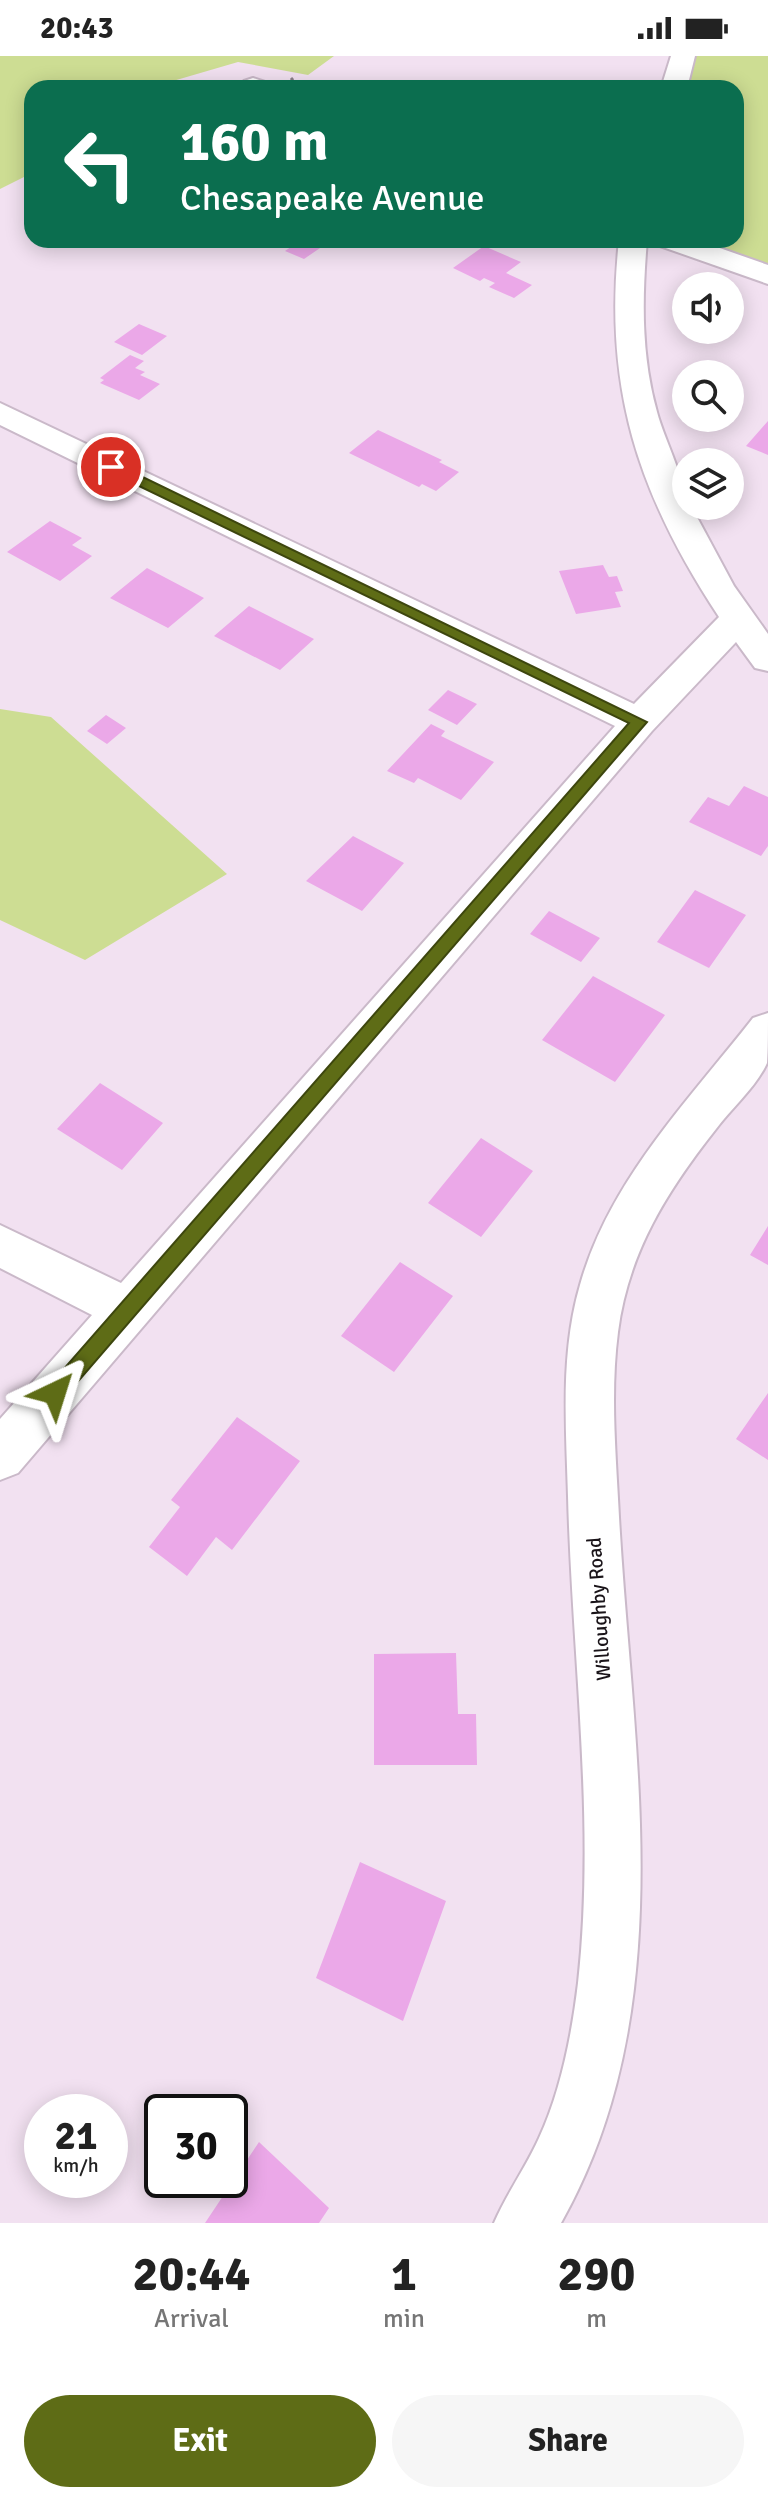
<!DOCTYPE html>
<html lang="en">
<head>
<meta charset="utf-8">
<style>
	body { margin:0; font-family:Signika,sans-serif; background:#f6f6f6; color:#222; height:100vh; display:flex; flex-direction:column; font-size:30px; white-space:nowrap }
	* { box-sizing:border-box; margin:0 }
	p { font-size:26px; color:#767676 }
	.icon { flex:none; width:44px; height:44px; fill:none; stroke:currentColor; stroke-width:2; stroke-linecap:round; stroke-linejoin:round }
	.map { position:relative; height:2167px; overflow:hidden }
	.side { display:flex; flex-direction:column; background:#fff; flex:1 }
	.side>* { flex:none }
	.hud { position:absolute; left:24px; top:24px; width:720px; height:168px; border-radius:24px; box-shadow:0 4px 20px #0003; background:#0b6e4f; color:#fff; overflow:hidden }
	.buttons { position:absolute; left:672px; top:216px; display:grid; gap:16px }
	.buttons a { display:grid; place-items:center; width:72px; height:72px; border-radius:50%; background:#fff; box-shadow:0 4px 20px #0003; font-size:40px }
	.speed { position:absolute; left:24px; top:2038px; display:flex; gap:16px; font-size:40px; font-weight:700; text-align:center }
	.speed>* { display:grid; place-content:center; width:104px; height:104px; border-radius:50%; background:#fff; box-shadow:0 4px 20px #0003; line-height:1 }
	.speed small { font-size:20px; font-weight:400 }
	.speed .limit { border:4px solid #111; border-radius:12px; background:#fff; color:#111 }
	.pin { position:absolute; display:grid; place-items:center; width:68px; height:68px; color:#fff; margin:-34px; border:4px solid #fff; border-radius:50%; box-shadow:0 2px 8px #0007 }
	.me { position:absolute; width:88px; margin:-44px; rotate:41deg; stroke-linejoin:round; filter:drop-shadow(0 0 6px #0008) }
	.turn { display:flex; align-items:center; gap:28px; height:168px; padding:0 24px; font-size:36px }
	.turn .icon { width:104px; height:104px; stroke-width:2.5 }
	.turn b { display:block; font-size:56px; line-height:68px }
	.eta { display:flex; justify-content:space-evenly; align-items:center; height:136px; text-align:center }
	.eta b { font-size:48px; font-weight:800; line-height:56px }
	.button { display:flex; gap:16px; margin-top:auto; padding:16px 24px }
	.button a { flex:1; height:92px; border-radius:48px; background:#5e6c16; color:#fff; font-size:32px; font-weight:800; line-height:92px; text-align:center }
	.button a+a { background:#f6f6f6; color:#222 }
	.status { display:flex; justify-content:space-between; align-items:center; height:56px; padding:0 40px; background:#fff; direction:ltr }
	.status svg { height:22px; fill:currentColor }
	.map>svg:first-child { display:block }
</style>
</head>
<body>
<div class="status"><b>20:43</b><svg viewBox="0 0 49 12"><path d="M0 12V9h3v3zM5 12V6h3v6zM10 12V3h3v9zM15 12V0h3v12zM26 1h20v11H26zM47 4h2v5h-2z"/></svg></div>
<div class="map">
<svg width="768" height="2167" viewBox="0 0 768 2167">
	<rect width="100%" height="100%" fill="#f2e1f1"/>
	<path fill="#cddd93" d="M 0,0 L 334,0 L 308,19 L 238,6 L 149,32 L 32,32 L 32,117 L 0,133 Z
		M 683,0 L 768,0 L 768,219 L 670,184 L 736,184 L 736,32 L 674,32 Z
		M 0,653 L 51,661 L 227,818 L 85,904 L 0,864 Z"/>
	<path fill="#eba8e8" d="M 301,184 L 309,184 L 323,190 L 304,203 L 285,195 Z
		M 484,190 L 521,206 L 506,217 L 532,229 L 514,242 L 489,231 L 495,227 L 484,222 L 480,225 L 453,212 Z
		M 139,268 L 167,280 L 142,299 L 114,286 Z
		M 130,299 L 144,305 L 135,312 L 145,316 L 140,319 L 160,328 L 139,344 L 100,327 L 104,324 L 100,322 Z
		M 768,365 L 768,399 L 746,390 Z
		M 378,374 L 442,404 L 439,406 L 459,416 L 436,435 L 422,428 L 419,431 L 349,397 Z
		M 50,465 L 82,482 L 72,489 L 92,500 L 60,525 L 7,496 Z
		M 603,509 L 609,521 L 617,520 L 623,535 L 615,536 L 621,551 L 576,558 L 559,515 Z
		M 147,512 L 204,542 L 168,572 L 110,542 Z
		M 249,550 L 314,583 L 280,614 L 214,580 Z
		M 448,634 L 477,648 L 457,669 L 428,654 Z
		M 106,659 L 126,672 L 107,688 L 87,675 Z
		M 431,668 L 445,675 L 441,680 L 494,706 L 461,744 L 418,722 L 414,727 L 387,715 Z
		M 744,730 L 768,741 L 768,790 L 761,800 L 689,766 L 708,741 L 729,750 Z
		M 353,780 L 404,807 L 362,855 L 306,825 Z
		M 695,834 L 746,859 L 709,912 L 657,886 Z
		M 549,855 L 600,882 L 581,906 L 530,878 Z
		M 593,920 L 665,959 L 615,1026 L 542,984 Z
		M 100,1027 L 163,1067 L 122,1114 L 57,1073 Z
		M 481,1082 L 533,1115 L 481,1181 L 428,1147 Z
		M 768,1170 L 768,1209 L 750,1199 Z
		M 400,1206 L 453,1240 L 394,1316 L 341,1280 Z
		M 768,1337 L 768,1404 L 736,1383 Z
		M 237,1361 L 300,1405 L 232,1494 L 216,1481 L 187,1520 L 149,1491 L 180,1451 L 171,1444 Z
		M 456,1597 L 458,1658 L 476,1658 L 477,1709 L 374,1709 L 374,1598 Z
		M 360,1806 L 446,1845 L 403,1965 L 316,1922 Z
		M 259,2086 L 329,2152 L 319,2167 L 205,2167 Z"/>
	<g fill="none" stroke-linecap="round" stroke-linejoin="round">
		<g stroke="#cab9c9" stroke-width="4">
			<path id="minor" d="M 671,0 L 695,0 L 687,32 L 661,32 Z
				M 253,22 L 268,27 L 272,32 L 242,32 L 244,25 Z
				M 619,184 L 647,184 C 642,243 641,299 657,356 C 664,383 686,424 686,450 L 691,450 L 734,530 L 768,578 L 768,615 L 755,612 L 736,586 L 652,675 L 18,1417 L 0,1424 L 0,1363 L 92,1259 L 0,1212 L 0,1169 L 121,1227 L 615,670 L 0,369 L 0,347 L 634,648 L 719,561 C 638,438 603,332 619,184 Z
				M 656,184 L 697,184 L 768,209 L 768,228 L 660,190 Z
				M 768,957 C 768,971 768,995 767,1007 C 757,1030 731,1053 716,1073 C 667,1135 628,1197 618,1276 C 610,1337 616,1400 619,1461 C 632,1697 683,1950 561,2167 L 494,2167 C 507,2137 526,2111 539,2082 C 561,2035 572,1977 578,1927 C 596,1765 572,1602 568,1440 C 566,1370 560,1297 580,1229 C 609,1125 688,1045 753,962 Z"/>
		</g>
		<path stroke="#8b7f8a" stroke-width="3" stroke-dasharray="3 4" stroke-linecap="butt" d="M 291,22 L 300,32"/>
		<use href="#minor" fill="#fff" fill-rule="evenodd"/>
	</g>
	<path fill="#5e6c16" stroke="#3d460e" stroke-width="2" d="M 106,408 L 116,408 L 647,666 L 62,1344 L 55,1347 L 48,1344 L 45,1337 L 48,1331 L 629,667 L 106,414 Z"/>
	<g text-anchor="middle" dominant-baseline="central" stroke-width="8" stroke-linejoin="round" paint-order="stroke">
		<g font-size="20" fill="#1a1419" stroke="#fff">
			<text transform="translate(599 1553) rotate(-94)">Willoughby Road</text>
		</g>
	</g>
</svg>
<div class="buttons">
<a><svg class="icon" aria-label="sound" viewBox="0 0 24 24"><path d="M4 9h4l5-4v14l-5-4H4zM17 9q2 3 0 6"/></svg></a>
<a><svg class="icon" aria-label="search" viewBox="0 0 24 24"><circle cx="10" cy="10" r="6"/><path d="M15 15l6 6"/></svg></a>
<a><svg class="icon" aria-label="layers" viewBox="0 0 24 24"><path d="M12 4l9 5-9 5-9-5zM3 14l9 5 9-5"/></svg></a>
</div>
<div class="speed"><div>21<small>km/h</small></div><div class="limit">30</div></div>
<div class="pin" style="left:111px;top:411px;background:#d93025"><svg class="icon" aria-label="arrive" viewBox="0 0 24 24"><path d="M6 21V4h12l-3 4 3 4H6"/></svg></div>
<svg class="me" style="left:55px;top:1337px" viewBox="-20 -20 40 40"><path d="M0-17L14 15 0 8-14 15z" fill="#5e6c16" stroke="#fff" stroke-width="4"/></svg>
<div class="hud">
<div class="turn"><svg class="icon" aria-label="left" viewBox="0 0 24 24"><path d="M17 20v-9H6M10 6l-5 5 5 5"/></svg><div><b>160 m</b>Chesapeake Avenue</div></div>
</div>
</div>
<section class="side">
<div class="eta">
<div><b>20:44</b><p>Arrival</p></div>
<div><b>1</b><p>min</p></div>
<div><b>290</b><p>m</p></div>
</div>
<div class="button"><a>Exit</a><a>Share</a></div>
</section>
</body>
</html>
